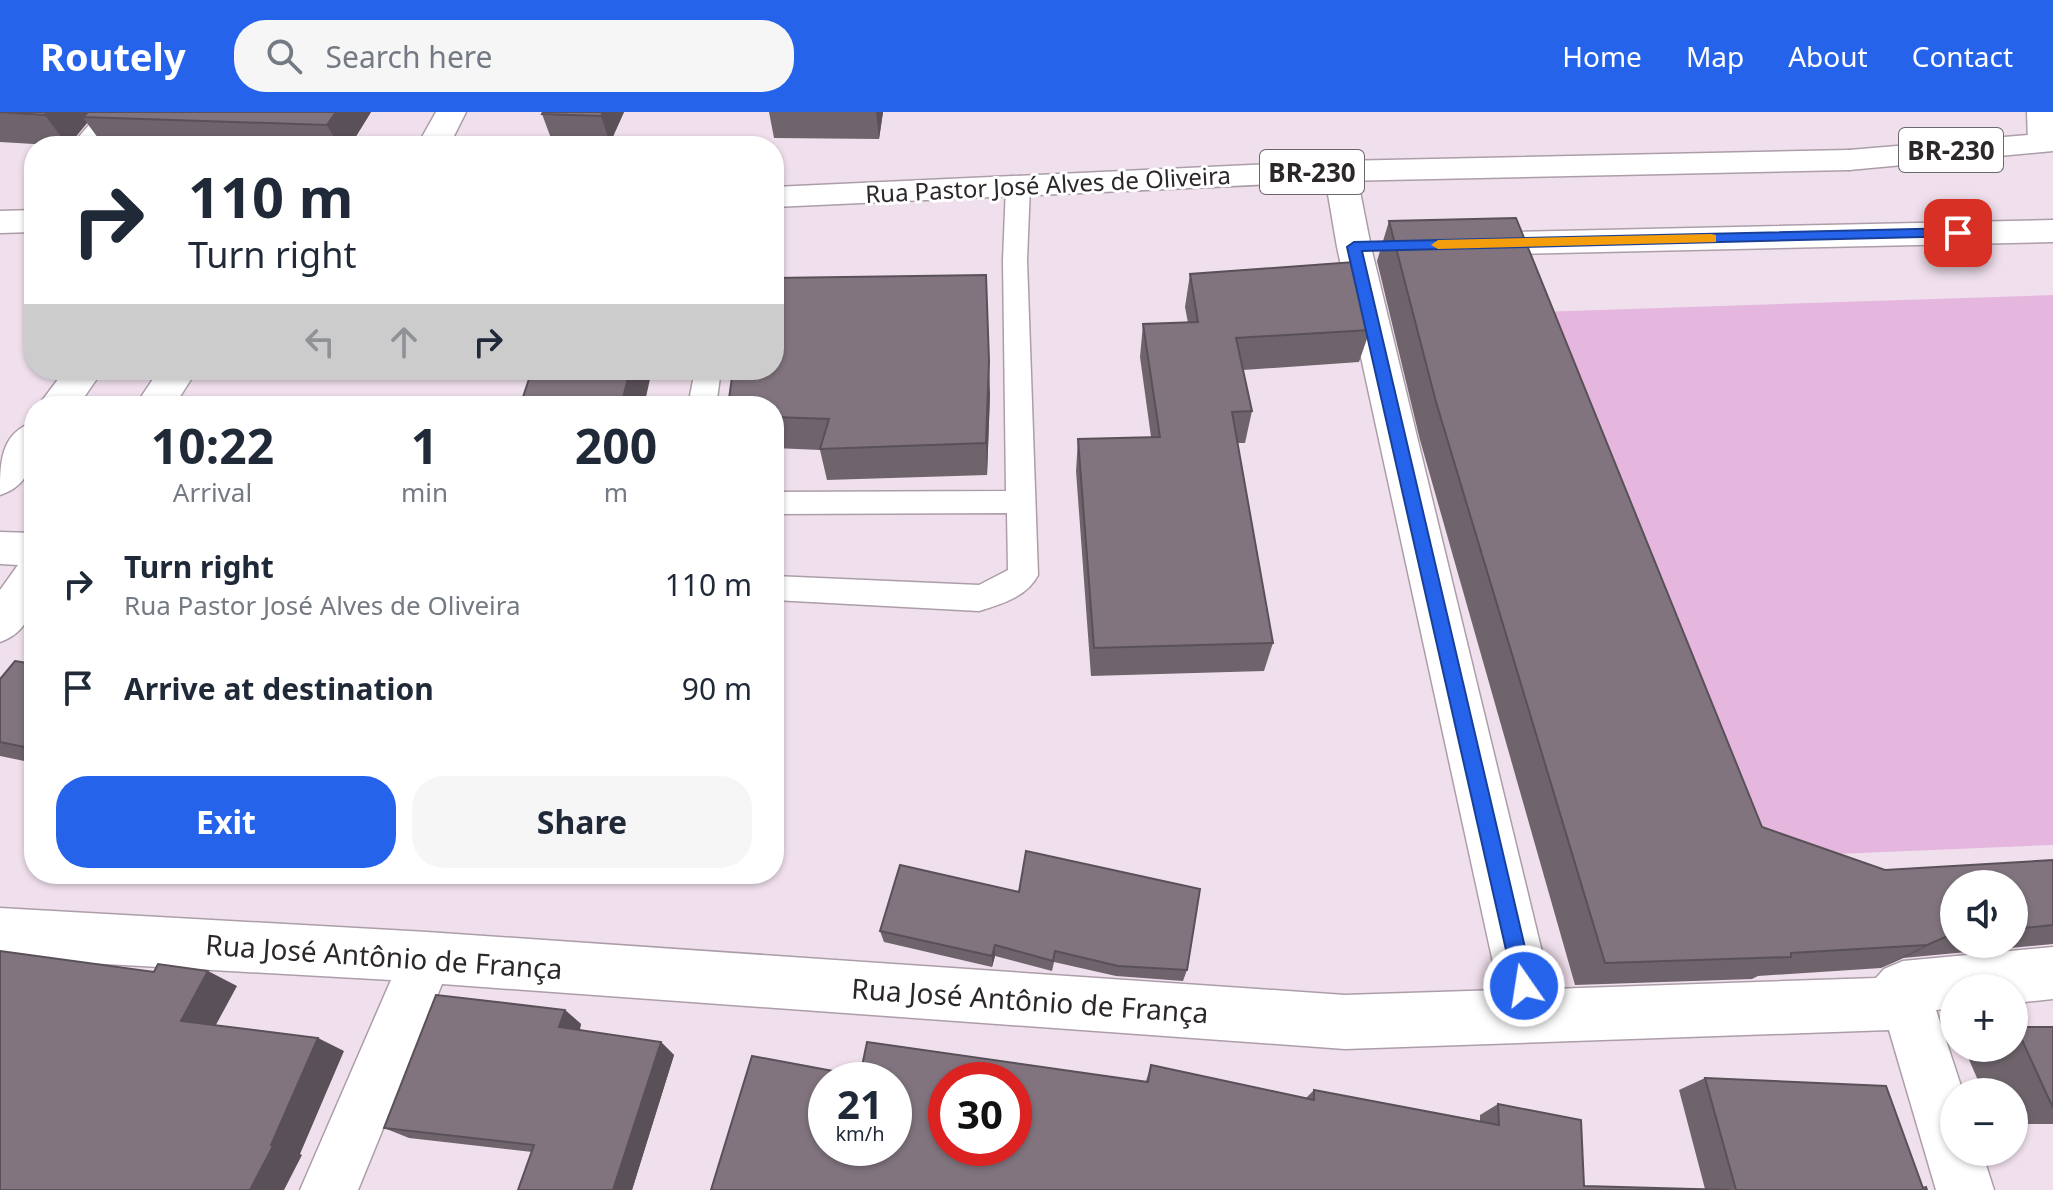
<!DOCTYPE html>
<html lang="en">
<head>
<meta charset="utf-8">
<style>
	body { margin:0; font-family:"Noto Sans",sans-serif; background:#f6f6f7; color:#1f2937; height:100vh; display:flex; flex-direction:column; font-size:30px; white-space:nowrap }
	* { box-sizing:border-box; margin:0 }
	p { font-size:26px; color:#747a83 }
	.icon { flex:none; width:44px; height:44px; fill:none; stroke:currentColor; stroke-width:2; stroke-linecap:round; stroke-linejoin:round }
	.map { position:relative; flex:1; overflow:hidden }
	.sheet { position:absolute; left:24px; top:284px; width:760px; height:488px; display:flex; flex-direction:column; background:#fff; border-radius:32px; box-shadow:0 2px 6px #0004 }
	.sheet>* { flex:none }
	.banner { position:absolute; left:24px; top:24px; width:760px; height:244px; border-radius:32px; box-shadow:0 2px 6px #0004; background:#fff; color:#1f2937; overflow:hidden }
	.tools { position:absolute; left:1940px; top:758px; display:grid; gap:16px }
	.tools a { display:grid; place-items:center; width:88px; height:88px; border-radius:50%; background:#fff; box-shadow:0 2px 6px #0004; font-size:40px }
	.speed { position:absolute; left:808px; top:950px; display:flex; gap:16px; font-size:40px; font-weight:700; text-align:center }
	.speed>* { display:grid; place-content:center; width:104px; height:104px; border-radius:50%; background:#fff; box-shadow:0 2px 6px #0004; line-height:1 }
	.speed small { font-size:20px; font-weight:400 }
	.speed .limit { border:12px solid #d22; background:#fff; color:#111 }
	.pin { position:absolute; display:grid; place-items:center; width:68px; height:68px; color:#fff; margin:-34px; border-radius:16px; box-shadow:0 4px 12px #0006 }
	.me { position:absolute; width:88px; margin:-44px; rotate:347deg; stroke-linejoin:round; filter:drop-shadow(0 0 6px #0008) }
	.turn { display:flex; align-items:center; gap:28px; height:168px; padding:0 32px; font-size:36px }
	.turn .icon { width:104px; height:104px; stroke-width:2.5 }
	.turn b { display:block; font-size:56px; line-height:68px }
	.lanes { display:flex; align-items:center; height:76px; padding:0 32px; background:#0003; justify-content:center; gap:40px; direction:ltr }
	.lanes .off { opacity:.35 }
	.eta { display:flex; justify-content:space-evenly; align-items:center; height:136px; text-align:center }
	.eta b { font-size:48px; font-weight:700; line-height:56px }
	.cta { display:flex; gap:16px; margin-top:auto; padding:16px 32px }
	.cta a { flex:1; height:92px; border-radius:32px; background:#2563eb; color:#fff; font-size:32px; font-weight:700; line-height:92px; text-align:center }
	.cta a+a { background:#f6f6f7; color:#1f2937 }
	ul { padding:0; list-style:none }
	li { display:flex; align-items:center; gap:24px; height:104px; padding:0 32px }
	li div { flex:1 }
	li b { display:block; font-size:30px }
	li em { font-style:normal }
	header { display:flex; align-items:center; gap:48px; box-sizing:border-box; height:112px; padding:0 40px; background:#2563eb; color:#fff }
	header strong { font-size:38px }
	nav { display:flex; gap:44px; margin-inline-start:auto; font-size:28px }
	.search { width:560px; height:72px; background:#f6f6f7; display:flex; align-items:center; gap:20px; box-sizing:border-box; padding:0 28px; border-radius:32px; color:#747a83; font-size:30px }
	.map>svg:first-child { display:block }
</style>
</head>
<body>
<header>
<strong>Routely</strong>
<div class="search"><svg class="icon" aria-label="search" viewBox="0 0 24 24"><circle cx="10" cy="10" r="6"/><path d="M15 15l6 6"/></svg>Search here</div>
<nav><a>Home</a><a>Map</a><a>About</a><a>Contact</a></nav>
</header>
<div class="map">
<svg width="2053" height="1078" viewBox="0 0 2053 1078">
	<rect width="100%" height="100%" fill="#f0e0ed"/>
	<path fill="#e6b7de" d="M 2053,183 L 2053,733 L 1740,746 L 1509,201 Z"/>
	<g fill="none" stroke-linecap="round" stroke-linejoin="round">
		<g stroke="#ac9ea9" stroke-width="3">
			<path id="service" d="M 1018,67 L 1026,69 L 1030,74 L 1027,148 L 1038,463 C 1027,485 1001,492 979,499 L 774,488 L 774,464 L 979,473 L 1008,458 L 1007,401 L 774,402 L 774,380 L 1006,379 L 1003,148 L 1006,74 L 1010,69 Z
				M 695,258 L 721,258 L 716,294 L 688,294 Z"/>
		</g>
		<g stroke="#ac9ea9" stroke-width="3">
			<path id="minor" d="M 100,0 L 131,0 L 104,34 L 71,34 Z
				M 436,0 L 466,0 L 449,34 L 417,34 Z
				M 2027,0 L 2053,0 L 2053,37 L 2044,39 L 2033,37 L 2028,30 Z
				M 1340,49 L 1351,52 L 1356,59 L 1371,135 L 1551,877 L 1876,866 L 1884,857 L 1903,849 L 2053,835 L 2053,887 L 2014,891 L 2014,876 L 1954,876 L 1954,896 L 1936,898 L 1963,980 L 1954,980 L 1954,1040 L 1982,1040 L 1994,1078 L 1936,1078 L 1889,918 L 1345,937 L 442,872 L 358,1078 L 300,1078 L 391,868 L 0,846 L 0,796 L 427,820 L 1345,883 L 1499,878 L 1337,135 L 1324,59 L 1329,52 Z
				M 2053,108 L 2053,130 L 1468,143 L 1456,140 L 1451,132 L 1456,124 L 1468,121 Z"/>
		</g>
		<g stroke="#ac9ea9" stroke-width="3">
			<path id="secondary" d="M 65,258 L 103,258 L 78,294 L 38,294 Z
				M 159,258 L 197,258 L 174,294 L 135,294 Z
				M 34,310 C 34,341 35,372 0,383 C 0,351 0,321 34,310 Z
				M 0,420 L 34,421 C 34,460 46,514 0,530 L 0,478 L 18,453 L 0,452 Z"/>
		</g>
		<g stroke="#ac9ea9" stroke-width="3">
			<path id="primary" d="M 1849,38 L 1860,41 L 1865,48 L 1860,55 L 1849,58 L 1340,69 L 774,95 L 774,75 L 1340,49 Z
				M 34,98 L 34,120 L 0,121 L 0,99 Z"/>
		</g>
		<g stroke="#ac9ea9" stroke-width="3">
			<path id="trunk" d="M 2053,21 L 2053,39 L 1849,58 L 1838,55 L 1833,48 L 1838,41 L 1849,38 Z"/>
		</g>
		<use href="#service" fill="#fff" fill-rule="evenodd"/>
		<use href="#minor" fill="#fff" fill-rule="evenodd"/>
		<use href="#secondary" fill="#fff" fill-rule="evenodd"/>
		<use href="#primary" fill="#fff" fill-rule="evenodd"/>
		<use href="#trunk" fill="#fff" fill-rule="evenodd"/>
	</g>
	<path fill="#6f646c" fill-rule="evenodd" d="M 0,0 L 371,0 L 350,34 L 104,34 L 87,11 L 68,34 L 0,30 Z
		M 543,0 L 624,0 L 610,31 L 552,29 L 542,2 Z
		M 769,0 L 883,0 L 879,27 L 774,26 Z
		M 1389,109 L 1762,715 L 1885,758 L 2053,748 L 2053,832 L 1903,846 L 1881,856 L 1758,864 L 1752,867 L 1575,873 L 1420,328 L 1377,149 ZM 1954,772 L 2014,772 L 2014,832 L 1954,832 Z
		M 1190,162 L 1370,218 L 1359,250 L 1243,258 L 1252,299 L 1245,331 L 1237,331 L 1273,531 L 1264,559 L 1091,564 L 1076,359 L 1078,327 L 1151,325 L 1140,245 L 1143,212 L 1188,211 L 1185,195 Z
		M 990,282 L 987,363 L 827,368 L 820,338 L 774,336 L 774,294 Z
		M 34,552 L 34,651 L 0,644 L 0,567 Z
		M 900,753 L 1187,858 L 1183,869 L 1116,864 L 1054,850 L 1052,859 L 995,844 L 992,855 L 884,830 L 880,819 Z
		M 565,898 L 581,912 L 580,918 L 661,930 L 674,943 L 632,1078 L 518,1078 L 532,1040 L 409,1026 L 384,1016 Z
		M 2016,915 L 2053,915 L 2053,1012 L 2014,1012 L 2014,980 L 1983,980 L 1964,936 L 2014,936 L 2014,916 Z
		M 1151,953 L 1306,986 L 1314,978 L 1480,1009 L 1480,1003 L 1498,992 L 1584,1074 L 1705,1077 L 1679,978 L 1705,966 L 1927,1078 L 711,1078 L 860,964 L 1146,969 Z"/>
	<path fill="#5a5158" d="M 47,0 L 96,0 L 83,5 L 87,11 L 68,34 L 45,3 Z
		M 336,0 L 371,0 L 350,34 L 339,34 L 327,13 Z
		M 603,0 L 624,0 L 610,31 L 601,4 Z
		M 876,0 L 883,0 L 879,27 Z
		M 986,163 L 990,282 L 987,363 L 986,331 Z
		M 630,258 L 652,258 L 644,294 L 621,294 Z
		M 1950,823 L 1903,846 L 1881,856 L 1927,833 Z
		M 995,833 L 995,844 L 992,855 L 992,844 Z
		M 208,859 L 237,874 L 211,922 L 181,909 Z
		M 565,898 L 581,912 L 576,928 L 559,915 Z
		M 318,926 L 344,939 L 300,1042 L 302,1043 L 284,1078 L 250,1078 Z
		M 661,930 L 674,943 L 632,1078 L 613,1078 Z"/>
	<path fill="#81747e" stroke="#5a5158" stroke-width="2" fill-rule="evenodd" d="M 0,0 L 47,0 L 45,3 Z
		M 88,0 L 336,0 L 327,13 L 83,5 Z
		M 543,0 L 603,0 L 601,4 L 542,2 Z
		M 1516,106 L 1762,715 L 1885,758 L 2053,748 L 2053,813 L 2014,817 L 2014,772 L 1954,772 L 1954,822 L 1950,823 L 1927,833 L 1791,841 L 1791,845 L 1605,851 L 1436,290 L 1389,109 Z
		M 1354,150 L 1370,218 L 1236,226 L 1252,299 L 1232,300 L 1273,531 L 1094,536 L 1078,327 L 1160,325 L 1143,212 L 1198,210 L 1190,162 Z
		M 986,163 L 989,249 L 986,331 L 820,337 L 829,307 L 774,305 L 774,294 L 728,294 L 733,258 L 774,258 L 774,166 Z
		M 532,258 L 630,258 L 621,294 L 520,294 Z
		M 15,549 L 34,552 L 34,637 L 0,630 L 0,567 Z
		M 1026,739 L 1200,777 L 1187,858 L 1118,854 L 1055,839 L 1053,849 L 995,833 L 992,844 L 880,819 L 900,753 L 1019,780 Z
		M 0,839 L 154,860 L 158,852 L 208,859 L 181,909 L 318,926 L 271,1033 L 273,1034 L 250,1078 L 0,1078 Z
		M 436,883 L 565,898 L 559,915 L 661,930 L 613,1078 L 518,1078 L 534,1033 L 384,1016 Z
		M 2016,915 L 2053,915 L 2053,996 Z
		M 867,930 L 1148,970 L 1151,953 L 1314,988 L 1314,978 L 1499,1013 L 1498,992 L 1581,1008 L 1584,1074 L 1730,1078 L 711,1078 L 752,944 L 860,964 ZM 826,968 L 894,968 L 894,1036 L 826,1036 ZM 946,968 L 1014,968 L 1014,1036 L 946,1036 Z
		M 1705,966 L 1886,974 L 1923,1076 L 1926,1075 L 1927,1078 L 1736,1078 Z"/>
	<path fill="#2563eb" stroke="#184099" stroke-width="2" d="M 1958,116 L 1965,121 L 1963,124 L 1362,139 L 1534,874 L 1531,882 L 1524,885 L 1516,882 L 1347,135 L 1354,130 Z"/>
	<path fill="#f59e0b" d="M 1711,122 L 1716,123 L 1716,130 L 1438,137 L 1431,133 L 1438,128 Z"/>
	<g text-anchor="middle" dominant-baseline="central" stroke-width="6" stroke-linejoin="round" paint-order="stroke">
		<g font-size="24" fill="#2c272b" stroke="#fff">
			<text transform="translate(1048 72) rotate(-3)">Rua Pastor José Alves de Oliveira</text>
		</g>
		<g fill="#fff" stroke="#6b686b" stroke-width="2">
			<rect x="1899" y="16" width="104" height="44" rx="6"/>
			<rect x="1260" y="38" width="104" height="44" rx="6"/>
		</g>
		<g font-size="26" font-weight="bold" fill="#2c272b">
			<text x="1951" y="38">BR-230</text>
			<text x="1312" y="60">BR-230</text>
		</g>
		<g font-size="28" fill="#2c272b" stroke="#fff">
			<text transform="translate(384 844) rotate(4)">Rua José Antônio de França</text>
			<text transform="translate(1030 888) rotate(4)">Rua José Antônio de França</text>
		</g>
	</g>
</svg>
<div class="tools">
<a><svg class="icon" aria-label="sound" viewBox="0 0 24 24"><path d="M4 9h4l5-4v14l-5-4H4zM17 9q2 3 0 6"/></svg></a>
<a>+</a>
<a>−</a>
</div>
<div class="speed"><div>21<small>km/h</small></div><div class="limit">30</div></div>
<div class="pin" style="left:1958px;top:121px;background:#d93025"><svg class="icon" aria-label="arrive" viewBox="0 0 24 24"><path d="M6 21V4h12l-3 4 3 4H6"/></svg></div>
<svg class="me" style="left:1524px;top:874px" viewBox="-20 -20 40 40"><circle r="17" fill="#2563eb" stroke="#fff" stroke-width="3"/><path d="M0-11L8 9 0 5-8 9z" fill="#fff"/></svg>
<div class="banner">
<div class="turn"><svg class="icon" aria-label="right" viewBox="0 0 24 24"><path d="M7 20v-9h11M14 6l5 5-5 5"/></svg><div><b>110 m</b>Turn right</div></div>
<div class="lanes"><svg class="icon off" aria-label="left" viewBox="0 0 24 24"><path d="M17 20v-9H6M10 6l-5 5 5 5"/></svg><svg class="icon off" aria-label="ahead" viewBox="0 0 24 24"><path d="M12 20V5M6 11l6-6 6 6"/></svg><svg class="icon" aria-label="right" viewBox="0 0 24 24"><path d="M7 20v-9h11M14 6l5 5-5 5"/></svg></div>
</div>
<section class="sheet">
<div class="eta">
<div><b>10:22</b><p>Arrival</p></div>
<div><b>1</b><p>min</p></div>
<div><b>200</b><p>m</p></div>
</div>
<ul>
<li><svg class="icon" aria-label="right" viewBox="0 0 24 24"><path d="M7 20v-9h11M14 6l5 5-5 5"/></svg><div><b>Turn right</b><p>Rua Pastor José Alves de Oliveira</p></div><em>110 m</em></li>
<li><svg class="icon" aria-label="arrive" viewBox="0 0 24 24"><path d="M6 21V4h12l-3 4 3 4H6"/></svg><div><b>Arrive at destination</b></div><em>90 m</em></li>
</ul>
<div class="cta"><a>Exit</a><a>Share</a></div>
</section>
</div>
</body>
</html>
